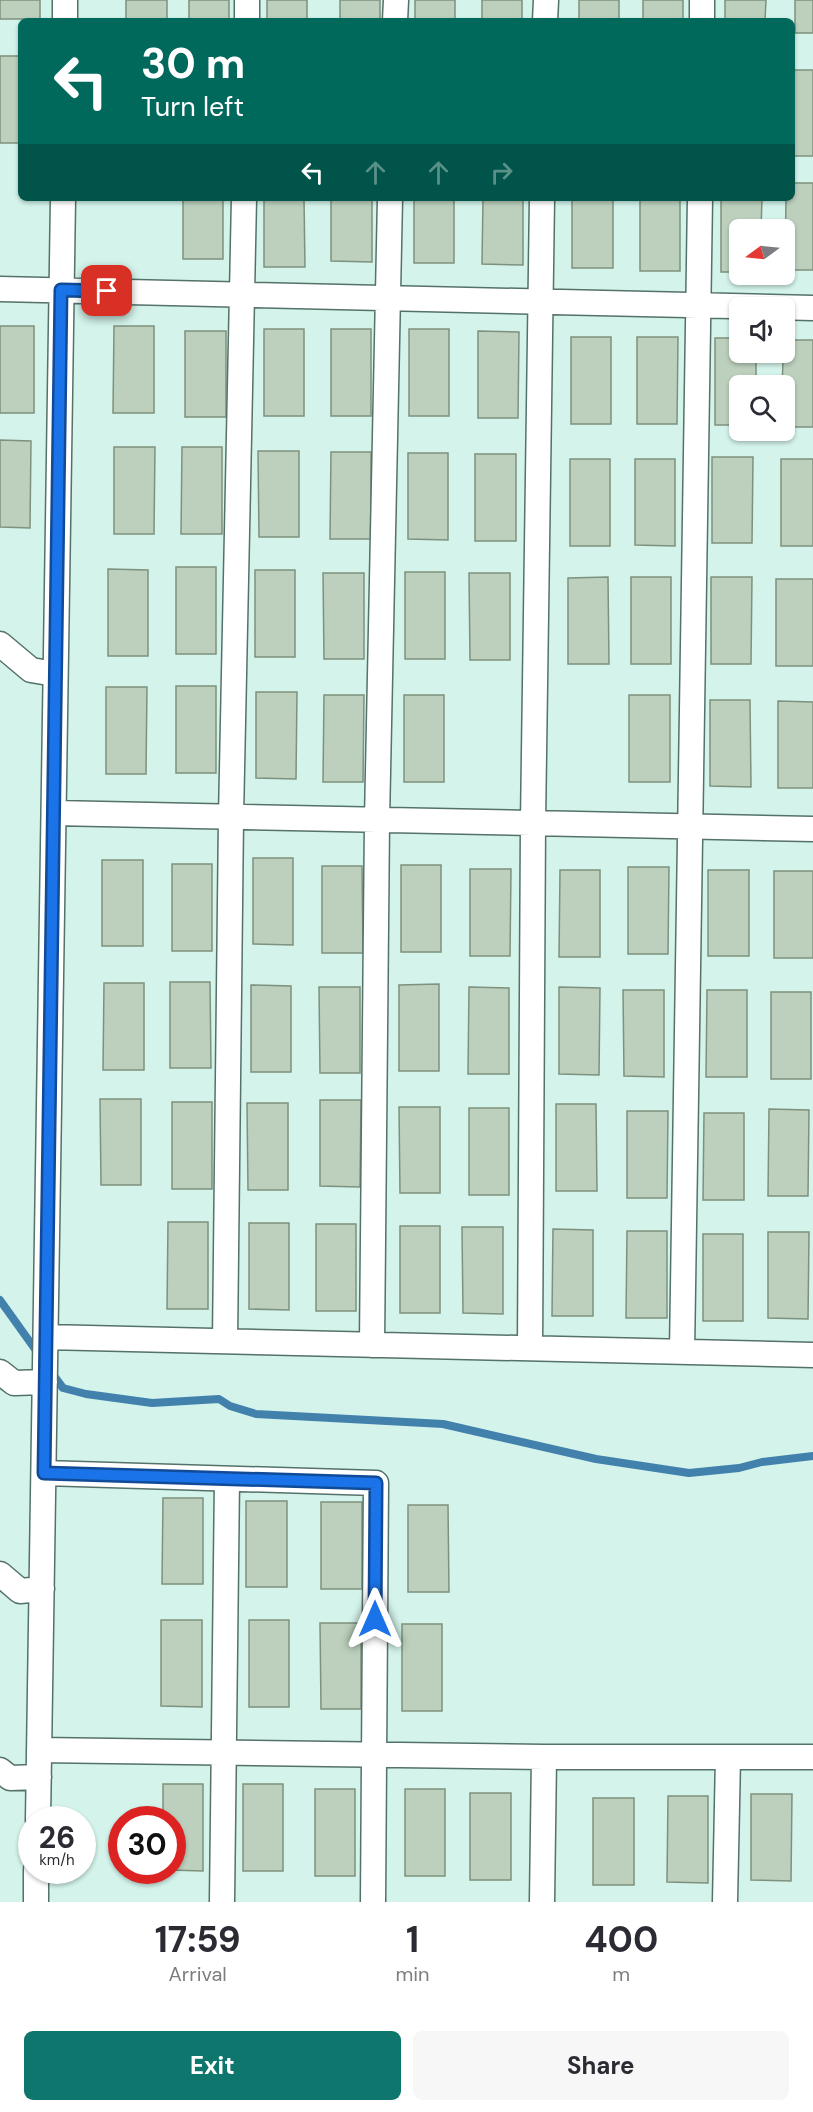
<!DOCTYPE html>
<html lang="en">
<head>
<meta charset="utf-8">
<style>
	body { margin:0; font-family:"DM Sans",sans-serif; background:#f7f7f7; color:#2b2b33; height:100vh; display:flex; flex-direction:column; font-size:22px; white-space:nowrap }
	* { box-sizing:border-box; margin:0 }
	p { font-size:20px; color:#7c7c81 }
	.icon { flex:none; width:33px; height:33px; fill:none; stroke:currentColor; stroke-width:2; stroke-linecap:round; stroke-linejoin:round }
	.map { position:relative; height:1902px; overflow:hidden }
	.drawer { display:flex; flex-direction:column; background:#fff; flex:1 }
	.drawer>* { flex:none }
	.guide { position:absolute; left:18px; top:18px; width:777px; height:183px; border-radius:9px; box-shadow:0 2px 4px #0004; background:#00695c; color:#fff; overflow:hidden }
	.needle { width:39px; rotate:255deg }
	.fabs { position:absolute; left:729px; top:219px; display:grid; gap:12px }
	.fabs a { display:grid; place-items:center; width:66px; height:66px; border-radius:9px; background:#fff; box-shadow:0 2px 4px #0004; font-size:30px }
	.speed { position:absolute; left:18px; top:1806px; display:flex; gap:12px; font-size:30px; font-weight:700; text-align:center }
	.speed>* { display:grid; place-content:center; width:78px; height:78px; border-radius:50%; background:#fff; box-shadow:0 2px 4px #0004; line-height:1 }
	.speed small { font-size:15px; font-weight:400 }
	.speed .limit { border:9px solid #d22; background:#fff; color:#111 }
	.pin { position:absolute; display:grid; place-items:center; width:51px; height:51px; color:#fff; margin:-26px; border-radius:12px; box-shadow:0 3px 9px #0006 }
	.me { position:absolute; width:66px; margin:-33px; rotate:0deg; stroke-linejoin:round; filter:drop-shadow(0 0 4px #0008) }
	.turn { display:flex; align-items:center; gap:21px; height:126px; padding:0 24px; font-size:27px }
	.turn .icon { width:78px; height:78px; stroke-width:2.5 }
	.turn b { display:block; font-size:42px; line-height:51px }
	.lanes { display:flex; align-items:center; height:57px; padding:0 24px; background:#0003; justify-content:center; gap:30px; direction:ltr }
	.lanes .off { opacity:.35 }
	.eta { display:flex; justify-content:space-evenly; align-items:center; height:102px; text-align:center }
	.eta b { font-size:36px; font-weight:700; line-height:42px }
	.primary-button { display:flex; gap:12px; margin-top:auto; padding:12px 24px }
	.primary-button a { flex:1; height:69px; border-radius:9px; background:#0f766e; color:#fff; font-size:24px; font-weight:700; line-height:69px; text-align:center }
	.primary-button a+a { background:#f7f7f7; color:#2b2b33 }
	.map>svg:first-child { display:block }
</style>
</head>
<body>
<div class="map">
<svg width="813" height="1902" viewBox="0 0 813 1902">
	<rect width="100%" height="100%" fill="#d3f3eb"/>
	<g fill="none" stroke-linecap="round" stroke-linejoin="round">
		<path stroke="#4181ac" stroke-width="8" d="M 0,1300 L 40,1356
			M 51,1372 L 63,1388 L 86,1394 L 152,1403 L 219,1399 L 230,1406 L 256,1414 L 443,1424 L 596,1459 L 689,1473 L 739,1468 L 762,1462 L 813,1456"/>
	</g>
	<path fill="#bcd0bd" stroke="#7d917e" stroke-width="1.5" d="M 0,0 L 40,0 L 40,19 L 0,19 Z
		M 126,0 L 167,0 L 167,21 L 126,21 Z
		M 189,0 L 229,0 L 229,21 L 189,21 Z
		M 267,0 L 307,0 L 307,21 L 267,21 Z
		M 340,0 L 380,0 L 380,21 L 340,21 Z
		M 415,0 L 455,0 L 455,21 L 415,21 Z
		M 482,0 L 522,0 L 522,21 L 482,21 Z
		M 579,0 L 619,0 L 619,21 L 579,21 Z
		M 643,0 L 683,0 L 683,21 L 643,21 Z
		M 725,0 L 766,0 L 765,21 L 725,21 Z
		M 795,0 L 813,0 L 813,33 L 795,33 Z
		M 0,56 L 21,56 L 21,143 L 0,143 Z
		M 792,70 L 813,70 L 813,156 L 792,156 Z
		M 792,183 L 813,183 L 813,270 L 785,270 L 786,198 L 792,198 Z
		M 183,198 L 223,198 L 223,259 L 183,259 Z
		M 264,198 L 304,198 L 305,267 L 264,267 Z
		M 331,198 L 372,198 L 372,262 L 331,261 Z
		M 414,198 L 454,198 L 454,263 L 414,263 Z
		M 483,198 L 523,198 L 523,265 L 482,264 Z
		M 572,198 L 613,198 L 613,268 L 572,268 Z
		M 640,198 L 680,198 L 680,271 L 640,271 Z
		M 721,198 L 762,198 L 761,230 L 740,230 L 740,272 L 721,272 Z
		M 0,326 L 34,326 L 34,413 L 0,413 Z
		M 114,326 L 154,326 L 154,413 L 113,413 Z
		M 264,329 L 304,329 L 304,416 L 264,416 Z
		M 331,329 L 371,329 L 371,416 L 331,416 Z
		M 409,329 L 449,329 L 449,416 L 409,416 Z
		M 185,331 L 226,331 L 226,417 L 185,417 Z
		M 478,331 L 519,332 L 518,418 L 478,418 Z
		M 571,337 L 611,337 L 611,424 L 571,424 Z
		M 637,337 L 678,337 L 677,424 L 637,424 Z
		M 715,338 L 740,338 L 740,352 L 756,352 L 756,386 L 740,386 L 740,425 L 715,425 Z
		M 784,340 L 813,340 L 813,427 L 784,427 L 784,386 L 782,386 Z
		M 0,440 L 31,441 L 30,528 L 0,527 Z
		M 114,447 L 155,447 L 154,534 L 114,534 Z
		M 182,447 L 222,447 L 222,534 L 181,534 Z
		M 258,451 L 299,451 L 299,537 L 259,537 Z
		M 331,452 L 371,452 L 371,539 L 330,539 Z
		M 408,453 L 448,453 L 448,540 L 408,539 Z
		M 475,454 L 516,454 L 516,541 L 475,541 Z
		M 712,457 L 753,457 L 752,543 L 712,543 Z
		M 570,459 L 610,459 L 610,546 L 570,546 Z
		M 635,459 L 675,459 L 675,546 L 635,545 Z
		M 781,459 L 813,459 L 813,546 L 781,546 Z
		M 176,567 L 216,567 L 216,654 L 176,654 Z
		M 108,569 L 148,570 L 148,656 L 108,656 Z
		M 255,570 L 295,570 L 295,657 L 255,657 Z
		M 405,572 L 445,572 L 445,659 L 405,659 Z
		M 323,573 L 364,573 L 364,659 L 324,659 Z
		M 469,573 L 510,573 L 510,660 L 470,660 Z
		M 608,577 L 609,664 L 568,664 L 568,578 Z
		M 631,577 L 671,577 L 671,664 L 631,664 Z
		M 711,577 L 752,577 L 751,664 L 711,664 Z
		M 776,579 L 813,579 L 813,666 L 776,666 Z
		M 176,686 L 216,686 L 216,773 L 176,773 Z
		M 106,687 L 147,687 L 146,774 L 106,774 Z
		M 256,692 L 297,692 L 296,779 L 256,778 Z
		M 324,695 L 364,695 L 363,782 L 323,782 Z
		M 404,695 L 444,695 L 444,782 L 404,782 Z
		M 629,695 L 670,695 L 670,782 L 629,782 Z
		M 710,700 L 750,700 L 751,787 L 710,786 Z
		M 778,701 L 813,702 L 813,788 L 778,788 Z
		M 253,858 L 293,858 L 293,945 L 253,944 Z
		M 102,860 L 143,860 L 143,946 L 102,946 Z
		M 172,864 L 212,864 L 212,951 L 172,951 Z
		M 401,865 L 441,865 L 441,952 L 401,952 Z
		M 322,866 L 362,866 L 363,953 L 322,953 Z
		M 628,867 L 669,867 L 668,954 L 628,954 Z
		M 470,869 L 511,869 L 510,956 L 470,956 Z
		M 560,870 L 600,870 L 600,957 L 559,957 Z
		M 708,870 L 749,870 L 749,956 L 708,956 Z
		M 774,871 L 813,871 L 813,958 L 774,958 Z
		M 170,982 L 210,982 L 211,1068 L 170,1068 Z
		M 104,983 L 144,983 L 144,1070 L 103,1070 Z
		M 439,984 L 439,1071 L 399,1071 L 399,985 Z
		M 251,985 L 291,986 L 291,1072 L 251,1072 Z
		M 319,987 L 360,987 L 360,1073 L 320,1073 Z
		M 469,987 L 509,988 L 509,1074 L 468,1074 Z
		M 559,987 L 600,988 L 599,1075 L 559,1074 Z
		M 623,990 L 664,990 L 664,1077 L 624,1076 Z
		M 707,990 L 747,990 L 747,1077 L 706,1077 Z
		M 771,992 L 811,992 L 811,1079 L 771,1079 Z
		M 100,1099 L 141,1099 L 141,1185 L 101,1185 Z
		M 320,1100 L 361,1100 L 360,1187 L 320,1186 Z
		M 172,1102 L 212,1102 L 212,1189 L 172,1189 Z
		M 247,1103 L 288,1103 L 288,1190 L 248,1190 Z
		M 556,1104 L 596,1104 L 597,1191 L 556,1191 Z
		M 399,1107 L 440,1107 L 440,1193 L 400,1193 Z
		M 469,1108 L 509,1108 L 509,1195 L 469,1195 Z
		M 769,1109 L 809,1110 L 808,1196 L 768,1196 Z
		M 627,1111 L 668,1111 L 667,1198 L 627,1198 Z
		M 704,1113 L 744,1113 L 744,1200 L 703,1200 Z
		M 168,1222 L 208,1222 L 208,1309 L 167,1309 Z
		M 249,1223 L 289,1223 L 289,1310 L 249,1309 Z
		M 316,1224 L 356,1224 L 356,1311 L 316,1311 Z
		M 400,1226 L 440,1226 L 440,1313 L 400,1313 Z
		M 462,1227 L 503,1227 L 503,1314 L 463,1313 Z
		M 553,1229 L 593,1230 L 593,1316 L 552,1316 Z
		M 627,1231 L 667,1231 L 667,1318 L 626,1318 Z
		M 768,1232 L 809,1232 L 808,1319 L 768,1318 Z
		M 703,1234 L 743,1234 L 743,1321 L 703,1321 Z
		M 163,1498 L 203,1498 L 203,1584 L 162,1584 Z
		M 246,1501 L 287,1501 L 287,1587 L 246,1587 Z
		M 321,1502 L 362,1502 L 362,1589 L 321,1589 Z
		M 408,1505 L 448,1505 L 449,1592 L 408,1592 Z
		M 161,1620 L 202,1620 L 202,1707 L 161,1706 Z
		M 249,1620 L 289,1620 L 289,1707 L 249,1707 Z
		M 320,1623 L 361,1623 L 361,1709 L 321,1709 Z
		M 402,1624 L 442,1624 L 442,1711 L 402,1711 Z
		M 163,1784 L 203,1784 L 203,1871 L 169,1870 L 172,1870 L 172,1820 L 163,1820 Z
		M 243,1784 L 283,1784 L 283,1871 L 243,1871 Z
		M 315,1789 L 355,1789 L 355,1876 L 315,1876 Z
		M 405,1789 L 445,1789 L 445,1876 L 405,1876 Z
		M 470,1793 L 511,1793 L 511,1880 L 470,1880 Z
		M 751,1794 L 792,1794 L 791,1881 L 751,1880 Z
		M 668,1796 L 708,1796 L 708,1883 L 667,1882 Z
		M 593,1798 L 634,1798 L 634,1885 L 593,1885 Z"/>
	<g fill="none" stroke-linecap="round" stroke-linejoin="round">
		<g stroke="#54716a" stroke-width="27">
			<path id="street" d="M 65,21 L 65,0
				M 247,21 L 247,0
				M 395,21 L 396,0
				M 545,21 L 546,0
				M 702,21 L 702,0
				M 0,289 L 813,308
				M 0,644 L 31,670 L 55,674
				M 54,813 L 813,829
				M 46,1337 L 813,1355
				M 225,1341 L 231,817 L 244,198
				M 372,1345 L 377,820 L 390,198
				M 530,1348 L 533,823 L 542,198
				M 682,1352 L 700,198
				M 0,1372 L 14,1383 L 45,1382
				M 44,1473 L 376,1483 L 373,1902
				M 0,1574 L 20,1591 L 42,1589
				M 39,1750 L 544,1757 L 813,1757
				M 0,1770 L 10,1778 L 39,1777
				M 38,1820 L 63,198
				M 36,1902 L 36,1870
				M 222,1902 L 227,1479
				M 542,1902 L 544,1757
				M 725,1902 L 728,1757"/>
		</g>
		<use href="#street" stroke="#fff" stroke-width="24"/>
	</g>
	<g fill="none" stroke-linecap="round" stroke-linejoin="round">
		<g stroke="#114b97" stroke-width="15">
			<path id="route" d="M 107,291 L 61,290 L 44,1473 L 376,1483 L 375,1619"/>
		</g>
		<use href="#route" stroke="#1a73e8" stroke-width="10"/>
	</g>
</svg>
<div class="fabs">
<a><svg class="needle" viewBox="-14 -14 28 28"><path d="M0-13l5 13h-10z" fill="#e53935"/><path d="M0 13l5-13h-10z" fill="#7c7c81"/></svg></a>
<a><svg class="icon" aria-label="sound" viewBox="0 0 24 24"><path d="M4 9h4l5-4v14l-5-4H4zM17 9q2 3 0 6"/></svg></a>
<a><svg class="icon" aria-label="search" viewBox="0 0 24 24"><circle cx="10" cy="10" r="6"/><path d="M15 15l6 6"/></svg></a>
</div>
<div class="speed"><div>26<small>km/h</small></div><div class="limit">30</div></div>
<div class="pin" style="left:107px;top:291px;background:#d93025"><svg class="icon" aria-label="arrive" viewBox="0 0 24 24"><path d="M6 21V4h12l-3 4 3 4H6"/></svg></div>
<svg class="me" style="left:375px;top:1619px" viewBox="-20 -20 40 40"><path d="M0-17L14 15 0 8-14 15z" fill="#1a73e8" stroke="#fff" stroke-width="4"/></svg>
<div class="guide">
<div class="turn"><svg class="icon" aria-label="left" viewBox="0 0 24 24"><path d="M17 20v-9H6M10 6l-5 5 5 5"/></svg><div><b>30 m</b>Turn left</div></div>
<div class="lanes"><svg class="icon" aria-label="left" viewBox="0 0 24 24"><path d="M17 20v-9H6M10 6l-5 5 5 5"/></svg><svg class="icon off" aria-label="ahead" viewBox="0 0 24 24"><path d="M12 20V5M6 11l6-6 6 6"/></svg><svg class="icon off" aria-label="ahead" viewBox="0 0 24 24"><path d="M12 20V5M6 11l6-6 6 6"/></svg><svg class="icon off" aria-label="right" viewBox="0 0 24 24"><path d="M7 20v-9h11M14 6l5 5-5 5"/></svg></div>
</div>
</div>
<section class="drawer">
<div class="eta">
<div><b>17:59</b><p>Arrival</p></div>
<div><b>1</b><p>min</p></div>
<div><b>400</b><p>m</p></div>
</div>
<div class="primary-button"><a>Exit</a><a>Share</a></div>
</section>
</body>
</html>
